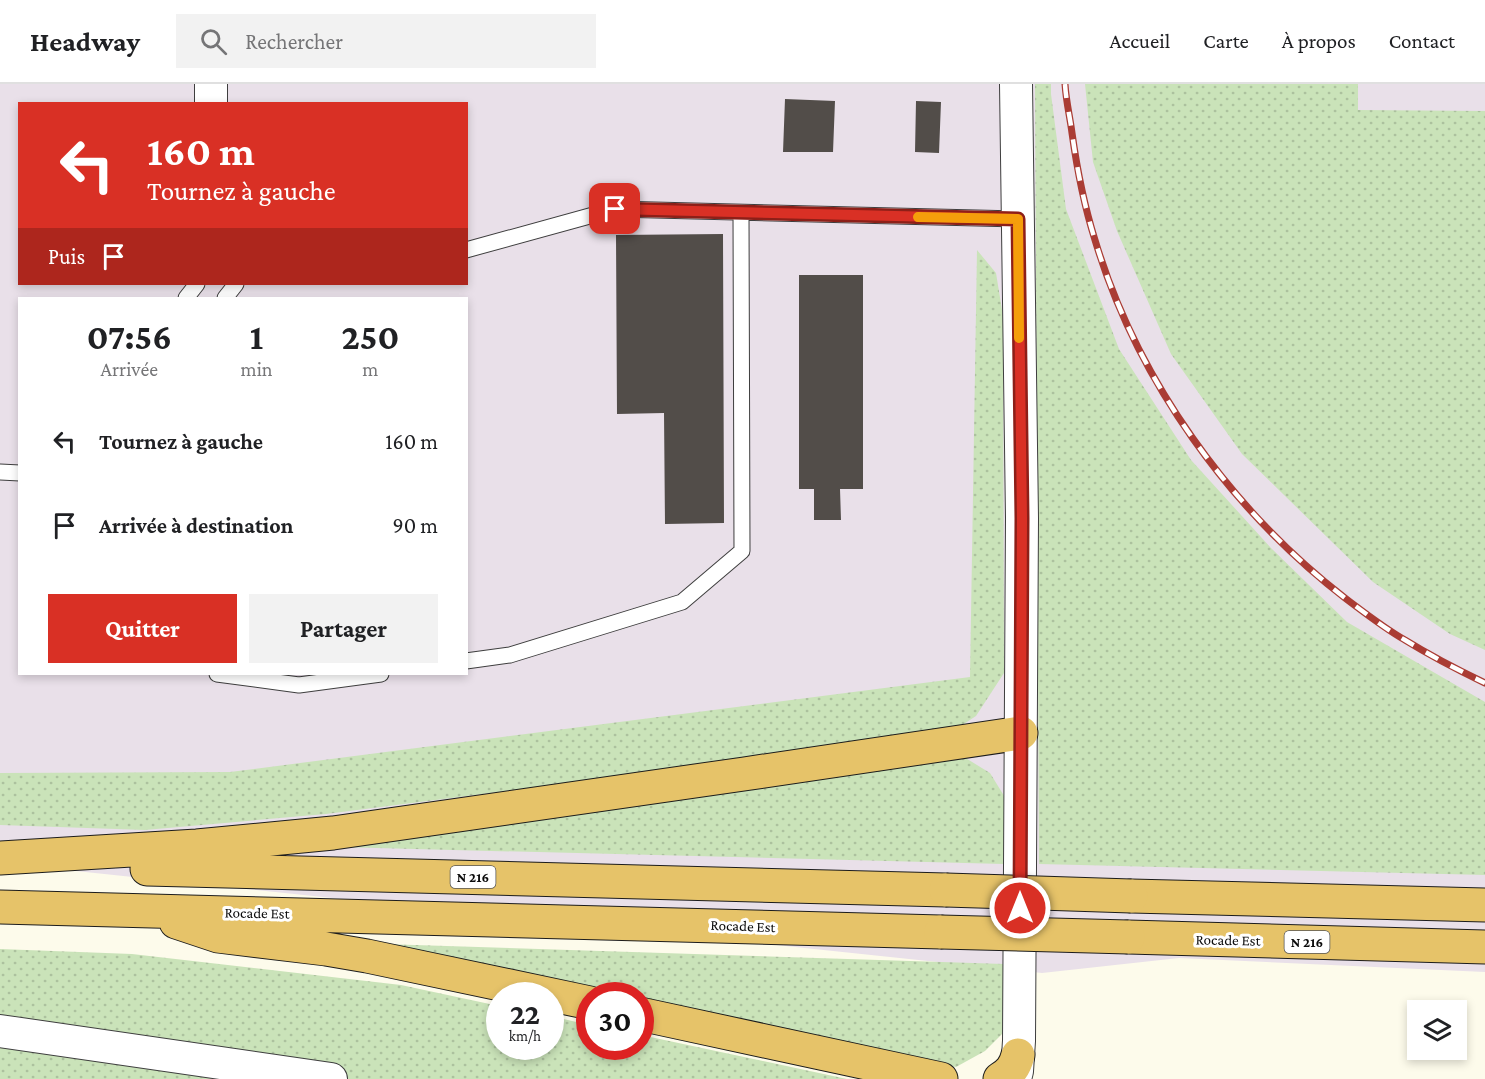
<!DOCTYPE html>
<html lang="fr">
<head>
<meta charset="utf-8">
<style>
	body { margin:0; font-family:"Crimson Pro",serif; background:#f2f2f2; color:#202124; height:100vh; display:flex; flex-direction:column; font-size:22px; white-space:nowrap }
	* { box-sizing:border-box; margin:0 }
	p { font-size:20px; color:#757577 }
	.icon { flex:none; width:33px; height:33px; fill:none; stroke:currentColor; stroke-width:2; stroke-linecap:round; stroke-linejoin:round }
	.map { position:relative; flex:1; overflow:hidden }
	.sheet { position:absolute; left:18px; top:213px; width:450px; height:378px; display:flex; flex-direction:column; background:#fff; border-radius:0px; box-shadow:0 3px 9px #0003 }
	.sheet>* { flex:none }
	.banner { position:absolute; left:18px; top:18px; width:450px; height:183px; border-radius:0px; box-shadow:0 3px 9px #0003; background:#d93025; color:#fff; overflow:hidden }
	.controls { position:absolute; left:1407px; top:916px; display:grid; gap:12px }
	.controls a { display:grid; place-items:center; width:60px; height:60px; border-radius:0px; background:#fff; box-shadow:0 3px 9px #0003; font-size:30px }
	.speed { position:absolute; left:486px; top:898px; display:flex; gap:12px; font-size:30px; font-weight:700; text-align:center }
	.speed>* { display:grid; place-content:center; width:78px; height:78px; border-radius:50%; background:#fff; box-shadow:0 3px 9px #0003; line-height:1 }
	.speed small { font-size:15px; font-weight:400 }
	.speed .limit { border:9px solid #d22; background:#fff; color:#111 }
	.pin { position:absolute; display:grid; place-items:center; width:51px; height:51px; color:#fff; margin:-26px; border-radius:12px; box-shadow:0 3px 9px #0006 }
	.me { position:absolute; width:66px; margin:-33px; rotate:0deg; stroke-linejoin:round; filter:drop-shadow(0 0 4px #0008) }
	.turn { display:flex; align-items:center; gap:21px; height:126px; padding:0 30px; font-size:27px }
	.turn .icon { width:78px; height:78px; stroke-width:2.5 }
	.turn b { display:block; font-size:42px; line-height:51px }
	.then { display:flex; align-items:center; height:57px; padding:0 30px; background:#0003; gap:12px; font-size:22px }
	.eta { display:flex; justify-content:space-evenly; align-items:center; height:102px; text-align:center }
	.eta b { font-size:36px; font-weight:700; line-height:42px }
	.button { display:flex; gap:12px; margin-top:auto; padding:12px 30px }
	.button a { flex:1; height:69px; border-radius:0px; background:#d93025; color:#fff; font-size:24px; font-weight:700; line-height:69px; text-align:center }
	.button a+a { background:#f2f2f2; color:#202124 }
	ul { padding:0; list-style:none }
	li { display:flex; align-items:center; gap:18px; height:84px; padding:0 30px }
	li div { flex:1 }
	li b { display:block; font-size:22px }
	li em { font-style:normal }
	header { display:flex; align-items:center; gap:36px; box-sizing:border-box; height:84px; padding:0 30px; background:#fff; border-bottom:2px solid #e0e0e0 }
	header strong { font-size:28px }
	nav { display:flex; gap:33px; margin-inline-start:auto; font-size:21px }
	.search { width:420px; height:54px; background:#f2f2f2; display:flex; align-items:center; gap:15px; box-sizing:border-box; padding:0 21px; border-radius:0px; color:#757577; font-size:22px }
	.map>svg:first-child { display:block }
</style>
</head>
<body>
<header>
<strong>Headway</strong>
<div class="search"><svg class="icon" aria-label="search" viewBox="0 0 24 24"><circle cx="10" cy="10" r="6"/><path d="M15 15l6 6"/></svg>Rechercher</div>
<nav><a>Accueil</a><a>Carte</a><a>À propos</a><a>Contact</a></nav>
</header>
<div class="map">
<svg width="1485" height="995" viewBox="0 0 1485 995">
	<defs>
		<pattern id="grass-dots" width="8" height="8" patternUnits="userSpaceOnUse" patternTransform="scale(1.5)"><rect width="8" height="8" fill="#cae3b9"/><path d="M2 2h.1M6 6h.1" fill="none" stroke="#acc19e" stroke-width="1.8" stroke-linecap="round"/></pattern>
	</defs>
	<rect width="100%" height="100%" fill="#fdfbeb"/>
	<path fill="#e9e0e9" fill-rule="evenodd" d="M 0,0 L 1485,0 L 1485,888 L 1179,874 L 1042,889 L 0,779 ZM 20,20 L 466,20 L 466,200 L 20,200 ZM 20,214 L 466,214 L 466,590 L 20,590 Z"/>
	<path fill="url(#grass-dots)" d="M 1035,0 L 1051,0 L 1051,10 L 1066,125 L 1119,265 L 1191,376 L 1271,464 L 1347,538 L 1485,618 L 1485,791 L 1039,780 Z
		M 1085,0 L 1358,0 L 1358,26 L 1485,27 L 1485,566 L 1450,550 L 1373,498 L 1242,370 L 1171,270 L 1117,147 L 1093,78 Z
		M 977,166 L 996,189 L 1003,232 L 1004,589 L 976,632 L 947,651 L 326,730 L 145,746 L 0,741 L 0,689 L 230,688 L 970,593 Z
		M 964,673 L 990,689 L 1006,715 L 1004,780 L 338,763 Z
		M 383,860 L 1004,880 L 1004,948 L 985,967 L 956,983 L 641,915 L 640,912 L 627,912 Z
		M 0,865 L 132,870 L 401,901 L 499,922 L 500,963 L 550,963 L 551,932 L 589,941 L 590,963 L 640,963 L 641,951 L 847,995 L 0,995 Z"/>
	<path fill="#524d49" d="M 785,15 L 835,17 L 833,68 L 783,68 Z
		M 916,17 L 941,18 L 939,69 L 915,68 Z
		M 723,150 L 724,439 L 665,440 L 664,329 L 617,330 L 616,151 Z
		M 799,191 L 863,191 L 863,405 L 840,405 L 841,436 L 814,436 L 814,405 L 799,405 Z"/>
	<g fill="none" stroke-linecap="round" stroke-linejoin="round">
		<g stroke="#3e3e3e" stroke-width="17">
			<path id="service" d="M 466,166 L 615,125 L 1018,135
				M 186,214 L 197,200
				M 225,214 L 236,200
				M 0,388 L 20,389
				M 466,577 L 510,571 L 682,518 L 742,467 L 741,129
				M 217,590 L 299,601 L 381,590"/>
		</g>
		<g stroke="#3e3e3e" stroke-width="34">
			<path id="minor" d="M 211,20 L 211,0
				M 0,947 L 331,995
				M 1015,995 L 1017,987 L 1019,957 L 1022,434 L 1016,0"/>
		</g>
		<g stroke="#1c1c1c" stroke-width="35">
			<path id="trunk" d="M 0,774 L 197,762 L 333,749 L 744,690 L 1021,649
				M 147,785 L 946,806
				M 1131,812 L 1485,821
				M 0,823 L 941,848
				M 176,838 L 218,852 L 326,865 L 367,872 L 590,919
				M 1128,853 L 1485,863
				M 640,930 L 941,995
				M 1000,995 C 1010,989 1015,983 1018,971"/>
		</g>
		<use href="#service" stroke="#fff" stroke-width="15"/>
		<use href="#minor" stroke="#fff" stroke-width="32"/>
		<use href="#trunk" stroke="#e6c369" stroke-width="33"/>
		<g stroke="#aa3c34" stroke-width="7">
			<path id="rail" d="M 1065,0 C 1066,17 1070,33 1072,49 C 1077,85 1084,121 1095,156 C 1137,296 1230,425 1345,514 C 1365,529 1384,544 1405,556 C 1431,572 1458,586 1485,599"/>
		</g>
		<use href="#rail" stroke="#fff" stroke-width="4.5" stroke-dasharray="14" stroke-linecap="butt"/>
		<g stroke="#1c1c1c" stroke-width="35" stroke-linecap="butt">
			<path id="trunk-bridge" d="M 946,806 L 1131,812
				M 941,848 L 1128,853"/>
		</g>
		<use href="#trunk-bridge" stroke="#e6c369" stroke-width="33"/>
	</g>
	<g fill="none" stroke-linecap="round" stroke-linejoin="round">
		<g stroke="#8d1f18" stroke-width="15">
			<path id="route" d="M 615,125 L 1018,135 L 1022,434 L 1020,824"/>
		</g>
		<use href="#route" stroke="#d93025" stroke-width="10"/>
		<path stroke="#f59e0b" stroke-width="10" d="M 918,133 L 1018,135 L 1019,254"/>
	</g>
	<g text-anchor="middle" dominant-baseline="central" stroke-width="6" stroke-linejoin="round" paint-order="stroke">
		<g fill="#fff" stroke="#545454" stroke-width="1.5">
			<rect x="450.5" y="782" width="45" height="22" rx="4.5"/>
			<rect x="1284.5" y="847" width="45" height="22" rx="4.5"/>
		</g>
		<g font-size="14" font-weight="bold" fill="#0b0b0b">
			<text x="473" y="793">N 216</text>
			<text x="1307" y="858">N 216</text>
		</g>
		<g font-size="15" fill="#0b0b0b" stroke="#fff">
			<text transform="translate(257 829) rotate(1)">Rocade Est</text>
			<text transform="translate(743 842) rotate(2)">Rocade Est</text>
			<text transform="translate(1228 856) rotate(1)">Rocade Est</text>
		</g>
	</g>
</svg>
<div class="controls">
<a><svg class="icon" aria-label="layers" viewBox="0 0 24 24"><path d="M12 4l9 5-9 5-9-5zM3 14l9 5 9-5"/></svg></a>
</div>
<div class="speed"><div>22<small>km/h</small></div><div class="limit">30</div></div>
<div class="pin" style="left:615px;top:125px;background:#d93025"><svg class="icon" aria-label="arrive" viewBox="0 0 24 24"><path d="M6 21V4h12l-3 4 3 4H6"/></svg></div>
<svg class="me" style="left:1020px;top:824px" viewBox="-20 -20 40 40"><circle r="17" fill="#d93025" stroke="#fff" stroke-width="3"/><path d="M0-11L8 9 0 5-8 9z" fill="#fff"/></svg>
<div class="banner">
<div class="turn"><svg class="icon" aria-label="left" viewBox="0 0 24 24"><path d="M17 20v-9H6M10 6l-5 5 5 5"/></svg><div><b>160 m</b>Tournez à gauche</div></div>
<div class="then">Puis<svg class="icon" aria-label="arrive" viewBox="0 0 24 24"><path d="M6 21V4h12l-3 4 3 4H6"/></svg></div>
</div>
<section class="sheet">
<div class="eta">
<div><b>07:56</b><p>Arrivée</p></div>
<div><b>1</b><p>min</p></div>
<div><b>250</b><p>m</p></div>
</div>
<ul>
<li><svg class="icon" aria-label="left" viewBox="0 0 24 24"><path d="M17 20v-9H6M10 6l-5 5 5 5"/></svg><div><b>Tournez à gauche</b></div><em>160 m</em></li>
<li><svg class="icon" aria-label="arrive" viewBox="0 0 24 24"><path d="M6 21V4h12l-3 4 3 4H6"/></svg><div><b>Arrivée à destination</b></div><em>90 m</em></li>
</ul>
<div class="button"><a>Quitter</a><a>Partager</a></div>
</section>
</div>
</body>
</html>
